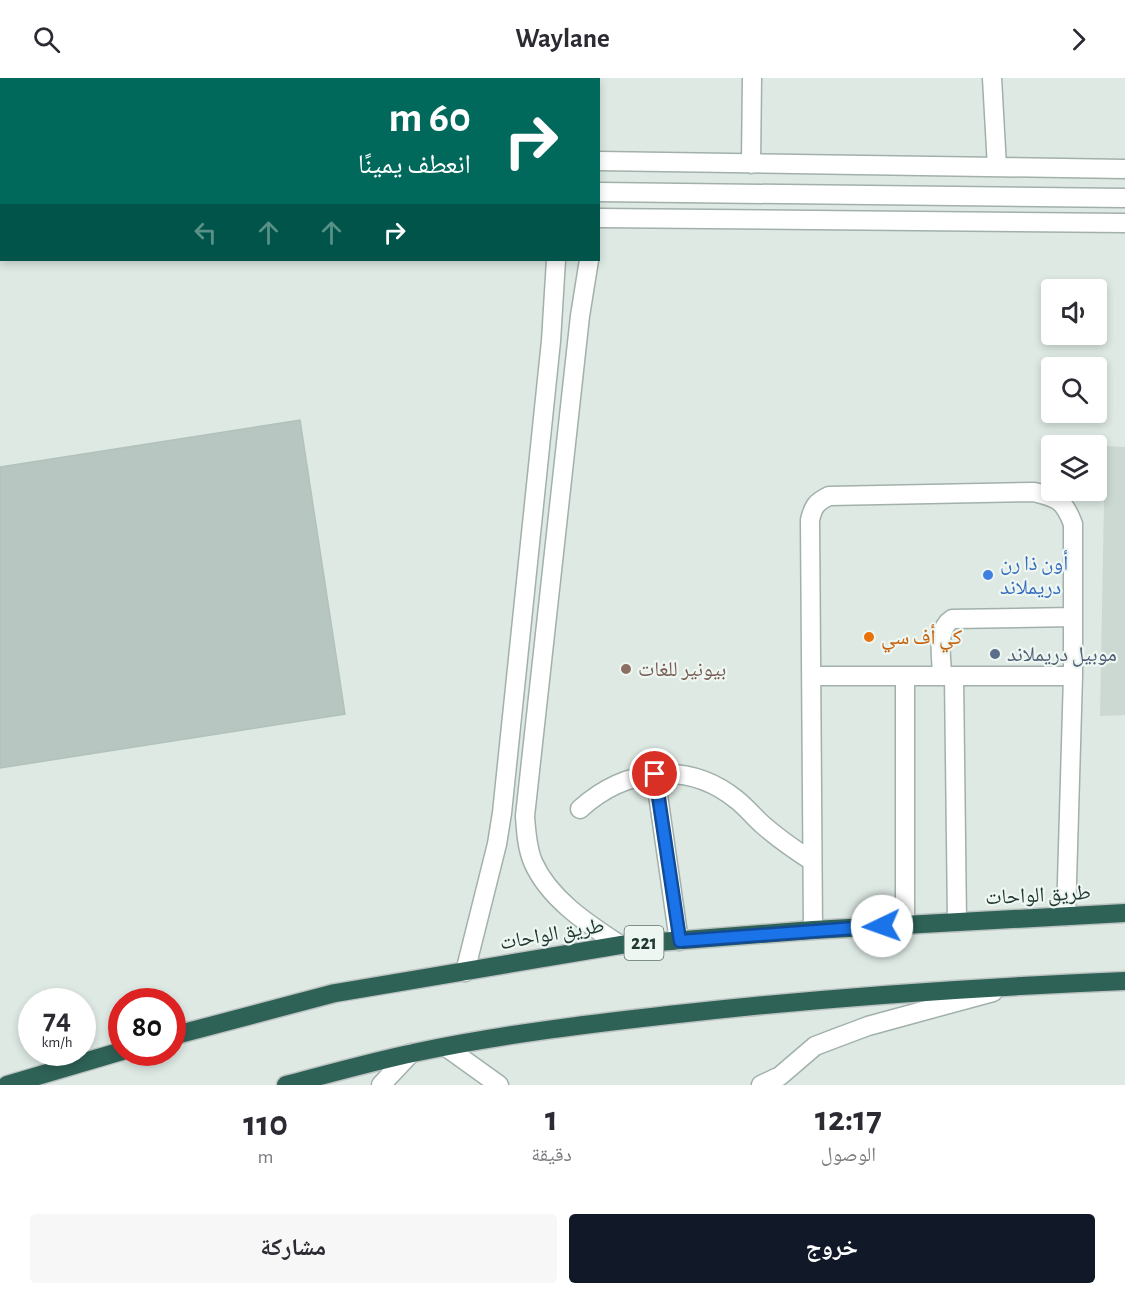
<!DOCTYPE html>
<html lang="ar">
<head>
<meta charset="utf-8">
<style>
	body { margin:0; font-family:"Alegreya Sans","Noto Naskh Arabic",sans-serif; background:#f7f7f7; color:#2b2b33; direction:rtl; height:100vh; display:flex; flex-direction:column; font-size:22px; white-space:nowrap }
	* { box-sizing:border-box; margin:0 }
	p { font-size:20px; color:#7c7c81 }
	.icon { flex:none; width:33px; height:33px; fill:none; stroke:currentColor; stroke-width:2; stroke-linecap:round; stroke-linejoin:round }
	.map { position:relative; height:1007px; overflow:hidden; direction:ltr }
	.sheet { display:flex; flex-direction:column; background:#fff; flex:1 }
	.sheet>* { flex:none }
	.guide { position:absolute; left:0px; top:0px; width:600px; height:183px; box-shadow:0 3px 9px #0003; direction:rtl; background:#00695c; color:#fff; overflow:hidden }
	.controls { position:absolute; left:1041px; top:201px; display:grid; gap:12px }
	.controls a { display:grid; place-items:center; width:66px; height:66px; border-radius:6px; background:#fff; box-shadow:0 3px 9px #0003; font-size:30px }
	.speed { position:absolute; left:18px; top:910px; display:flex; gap:12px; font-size:30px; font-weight:700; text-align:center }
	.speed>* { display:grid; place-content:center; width:78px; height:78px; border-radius:50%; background:#fff; box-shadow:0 3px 9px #0003; line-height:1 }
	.speed small { font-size:15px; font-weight:400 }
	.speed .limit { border:9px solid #d22; background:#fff; color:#111 }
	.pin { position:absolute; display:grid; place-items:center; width:51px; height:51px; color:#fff; margin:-26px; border:3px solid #fff; border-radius:50%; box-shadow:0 2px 6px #0007 }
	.me { position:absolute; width:66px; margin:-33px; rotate:267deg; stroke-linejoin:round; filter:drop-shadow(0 0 4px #0008) }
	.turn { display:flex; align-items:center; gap:21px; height:126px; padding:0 30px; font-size:27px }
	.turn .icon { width:78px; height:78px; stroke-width:2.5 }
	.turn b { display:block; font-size:42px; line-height:51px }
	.lanes { display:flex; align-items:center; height:57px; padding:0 30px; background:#0003; justify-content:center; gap:30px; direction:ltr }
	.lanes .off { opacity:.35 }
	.eta { display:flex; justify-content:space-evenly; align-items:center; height:102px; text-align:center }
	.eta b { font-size:36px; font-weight:700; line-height:42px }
	.primary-button { display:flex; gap:12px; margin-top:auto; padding:12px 30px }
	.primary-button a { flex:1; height:69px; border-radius:6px; background:#111827; color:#fff; font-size:24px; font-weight:700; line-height:69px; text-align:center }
	.primary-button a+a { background:#f7f7f7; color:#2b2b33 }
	header { display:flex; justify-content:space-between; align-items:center; height:78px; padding:0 30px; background:#fff; font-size:27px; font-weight:700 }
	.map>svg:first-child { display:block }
</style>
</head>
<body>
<header><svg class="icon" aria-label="forward" viewBox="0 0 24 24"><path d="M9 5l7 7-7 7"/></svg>Waylane<svg class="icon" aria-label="search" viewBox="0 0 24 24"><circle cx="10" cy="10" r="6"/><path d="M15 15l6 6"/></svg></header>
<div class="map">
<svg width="1125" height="1007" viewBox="0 0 1125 1007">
	<rect width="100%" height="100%" fill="#dee9e4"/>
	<path fill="#ccd9d3" d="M 1105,368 L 1125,369 L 1125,637 L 1100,638 Z"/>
	<path fill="#b7c6c0" stroke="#b1c2bb" stroke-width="1.5" d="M 300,342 L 345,636 L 0,690 L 0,389 Z"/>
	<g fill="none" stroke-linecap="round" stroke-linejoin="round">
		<g stroke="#a1b0ab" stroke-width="21">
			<path id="minor" d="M 375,0 L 376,2
				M 416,0 L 418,2
				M 455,0 L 457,2
				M 992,0 L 997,89
				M 598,83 L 1125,91
				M 751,86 L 752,0
				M 598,114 L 1125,120
				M 598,140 L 1125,145
				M 589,182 L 580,238 L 525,738 C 526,753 527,770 533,784 C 549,821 588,846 620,867
				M 812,598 L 1073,598
				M 905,598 L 905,847
				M 942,598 C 942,580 935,552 952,541 L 1073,539
				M 954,598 L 957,844
				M 655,696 L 679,863
				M 580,731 C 625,690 688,682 737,722 C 746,729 754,739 763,747 C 779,761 795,772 812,783
				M 813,852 L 810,442 C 813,429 816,424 829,418 L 1034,414 C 1058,420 1064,422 1073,446 L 1073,598 L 1066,838
				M 465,894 L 497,766 L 502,735 L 551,263 L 556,182
				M 446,969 L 499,1007
				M 381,1007 L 411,975
				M 761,1007 L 780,998 L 815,968 L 836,960 L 868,948 L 993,914"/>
		</g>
		<g stroke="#bcc3c1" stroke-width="21">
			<path id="highway" d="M 172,958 L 335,915 L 620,867 L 813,852 L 1125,835
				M 7,1007 L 122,973
				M 286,1007 C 328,996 371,984 413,975 C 503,956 595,945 687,935 C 832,919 979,909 1125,903"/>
		</g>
		<use href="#minor" stroke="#fff" stroke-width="18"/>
		<use href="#highway" stroke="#2e6257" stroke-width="18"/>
	</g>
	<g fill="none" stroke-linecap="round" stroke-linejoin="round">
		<g stroke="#114b97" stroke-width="15">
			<path id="route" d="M 655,696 L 680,863 L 882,848"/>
		</g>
		<use href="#route" stroke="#1a73e8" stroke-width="10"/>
	</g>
	<circle fill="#3f7fe0" stroke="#eef6f2" stroke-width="2" cx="988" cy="497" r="6"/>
	<circle fill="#e8710a" stroke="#eef6f2" stroke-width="2" cx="869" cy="559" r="6"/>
	<circle fill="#5c6f8a" stroke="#eef6f2" stroke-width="2" cx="995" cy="576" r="6"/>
	<circle fill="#8d6e63" stroke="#eef6f2" stroke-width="2" cx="626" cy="591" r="6"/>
	<g text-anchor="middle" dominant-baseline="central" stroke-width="4.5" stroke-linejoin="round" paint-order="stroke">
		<rect fill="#eef6f2" stroke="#5e716b" stroke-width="1.5" x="624.5" y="848" width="39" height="34" rx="4.5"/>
		<g font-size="20" font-weight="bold" fill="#203831">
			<text x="644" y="865">221</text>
		</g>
		<g font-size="21" fill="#366cbe" stroke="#eef6f2" text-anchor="start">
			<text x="1000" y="485">أون ذا رن<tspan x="1000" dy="24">دريملاند</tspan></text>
		</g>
		<g font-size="21" fill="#c56008" stroke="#eef6f2" text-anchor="start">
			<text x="881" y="559">كي أف سي</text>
		</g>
		<g font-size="21" fill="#4e5e75" stroke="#eef6f2" text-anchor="start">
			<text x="1007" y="576">موبيل دريملاند</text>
		</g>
		<g font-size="21" fill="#785e54" stroke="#eef6f2" text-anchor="start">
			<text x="638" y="591">بيونير للغات</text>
		</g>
		<g font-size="21" fill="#203831" stroke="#eef6f2">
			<text transform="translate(1038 817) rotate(-3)">طريق الواحات</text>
			<text transform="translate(552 856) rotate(-10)">طريق الواحات</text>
		</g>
	</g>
</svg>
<div class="controls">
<a><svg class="icon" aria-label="sound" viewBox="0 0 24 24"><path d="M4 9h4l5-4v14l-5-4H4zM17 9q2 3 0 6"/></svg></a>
<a><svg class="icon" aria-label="search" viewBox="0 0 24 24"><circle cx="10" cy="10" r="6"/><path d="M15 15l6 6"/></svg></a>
<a><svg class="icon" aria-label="layers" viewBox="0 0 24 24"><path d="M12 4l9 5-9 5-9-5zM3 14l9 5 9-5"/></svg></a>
</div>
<div class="speed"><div>74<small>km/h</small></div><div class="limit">80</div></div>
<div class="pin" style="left:655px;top:696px;background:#d93025"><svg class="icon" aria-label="arrive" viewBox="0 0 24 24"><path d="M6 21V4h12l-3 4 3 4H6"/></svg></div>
<svg class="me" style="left:882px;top:848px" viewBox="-20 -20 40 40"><circle r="19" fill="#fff"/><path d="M0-13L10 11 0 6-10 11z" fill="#1a73e8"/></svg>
<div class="guide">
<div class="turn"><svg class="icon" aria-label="right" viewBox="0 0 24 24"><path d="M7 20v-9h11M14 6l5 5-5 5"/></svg><div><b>60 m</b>انعطف يمينًا</div></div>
<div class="lanes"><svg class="icon off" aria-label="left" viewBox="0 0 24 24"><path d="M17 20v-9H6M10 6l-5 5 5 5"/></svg><svg class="icon off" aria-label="ahead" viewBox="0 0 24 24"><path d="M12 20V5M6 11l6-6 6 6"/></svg><svg class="icon off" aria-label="ahead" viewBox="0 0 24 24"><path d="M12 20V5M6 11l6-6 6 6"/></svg><svg class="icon" aria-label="right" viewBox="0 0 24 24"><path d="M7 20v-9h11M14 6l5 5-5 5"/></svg></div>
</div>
</div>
<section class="sheet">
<div class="eta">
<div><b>12:17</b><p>الوصول</p></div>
<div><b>1</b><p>دقيقة</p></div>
<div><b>110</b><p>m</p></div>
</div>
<div class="primary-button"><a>خروج</a><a>مشاركة</a></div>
</section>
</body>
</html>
